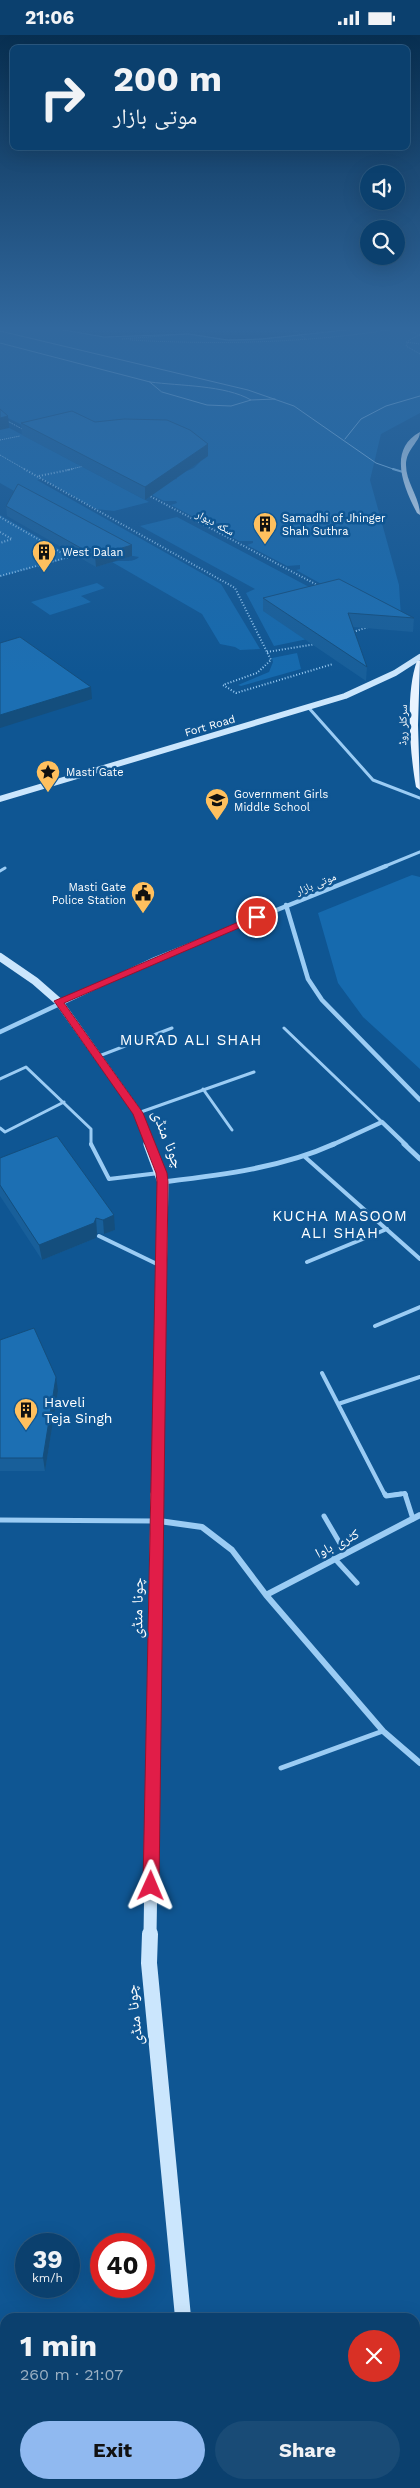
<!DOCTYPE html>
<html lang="en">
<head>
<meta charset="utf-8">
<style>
	body { margin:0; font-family:"Work Sans","Noto Naskh Arabic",sans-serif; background:#194b76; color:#f1f3f6; height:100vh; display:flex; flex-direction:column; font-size:19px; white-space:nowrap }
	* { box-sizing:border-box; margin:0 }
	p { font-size:16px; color:#9aafc2 }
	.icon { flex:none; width:28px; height:28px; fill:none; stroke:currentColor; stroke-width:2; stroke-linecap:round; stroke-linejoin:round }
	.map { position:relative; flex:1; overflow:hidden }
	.panel { position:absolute; left:0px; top:2278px; width:420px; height:176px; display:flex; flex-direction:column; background:#0b406e; border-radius:15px 15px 0 0; box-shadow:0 5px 20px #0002,0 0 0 1px #2b5981 }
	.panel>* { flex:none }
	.top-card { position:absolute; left:10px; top:10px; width:400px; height:105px; border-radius:8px; box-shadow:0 5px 20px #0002,0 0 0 1px #2b5981; background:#0b406e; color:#f1f3f6; overflow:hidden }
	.buttons { position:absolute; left:360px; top:130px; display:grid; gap:10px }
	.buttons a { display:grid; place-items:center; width:45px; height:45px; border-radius:50%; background:#0b406e; box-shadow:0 5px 20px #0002,0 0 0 1px #2b5981; font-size:25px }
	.speed { position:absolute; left:15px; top:2198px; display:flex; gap:10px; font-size:25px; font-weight:700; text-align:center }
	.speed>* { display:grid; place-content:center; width:65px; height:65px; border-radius:50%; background:#0b406e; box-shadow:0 5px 20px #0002,0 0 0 1px #2b5981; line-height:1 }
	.speed small { font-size:12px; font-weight:400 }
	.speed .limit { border:8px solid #d22; background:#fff; color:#111 }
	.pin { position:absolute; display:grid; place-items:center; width:42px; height:42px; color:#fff; margin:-21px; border:2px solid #fff; border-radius:50%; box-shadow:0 1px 5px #0007 }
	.me { position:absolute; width:55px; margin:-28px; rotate:1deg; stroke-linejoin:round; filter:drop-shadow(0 0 4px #0008) }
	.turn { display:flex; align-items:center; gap:18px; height:105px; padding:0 20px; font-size:22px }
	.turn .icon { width:65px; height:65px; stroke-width:2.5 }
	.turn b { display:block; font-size:35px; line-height:42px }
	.round { display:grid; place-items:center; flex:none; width:52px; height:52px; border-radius:26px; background:#194b76 }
	.headline { display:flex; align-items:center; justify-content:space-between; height:85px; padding:0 20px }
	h1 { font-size:30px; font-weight:700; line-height:38px }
	.button { display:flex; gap:10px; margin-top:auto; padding:10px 20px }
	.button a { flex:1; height:58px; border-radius:30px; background:#90b9f0; color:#111; font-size:20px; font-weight:700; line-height:58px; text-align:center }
	.button a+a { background:#194b76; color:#f1f3f6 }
	.status { display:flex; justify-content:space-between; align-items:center; height:35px; padding:0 25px; background:#0b406e; direction:ltr }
	.status svg { height:14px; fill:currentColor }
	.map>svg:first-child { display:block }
</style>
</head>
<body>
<div class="status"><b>21:06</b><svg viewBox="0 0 49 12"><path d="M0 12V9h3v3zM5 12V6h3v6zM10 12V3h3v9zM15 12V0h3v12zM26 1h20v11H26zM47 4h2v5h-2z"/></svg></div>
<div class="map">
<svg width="420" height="2453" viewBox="0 0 420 2453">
	<rect width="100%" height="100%" fill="#0f5693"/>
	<path fill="#166aae" d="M 0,294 L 420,294 L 420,378 L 381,399 L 370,445 L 399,550 L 401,582 L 325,551 L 296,535 L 300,534 L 300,530 L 287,531 L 247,510 L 253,508 L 253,506 L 239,506 L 215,493 L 220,491 L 219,488 L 207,489 L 171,470 L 177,468 L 176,466 L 164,466 L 130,449 L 177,444 L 175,441 L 194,433 L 200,427 L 202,421 L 26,392 L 0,379 Z
		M 0,388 L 149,467 L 114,476 L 96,474 L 42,444 L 37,445 L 221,549 L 260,614 L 240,615 L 235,612 L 220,609 L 202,579 L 112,527 C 121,524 132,529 139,522 L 127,520 L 0,448 Z
		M 0,480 L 72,522 L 0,542 Z
		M 177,482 L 360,579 L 317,602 L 274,611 L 246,558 L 255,554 L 140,491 Z
		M 97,548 L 105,553 L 81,561 L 91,567 L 50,580 L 31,567 Z
		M 297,618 L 301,634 L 241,651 L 238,650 L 269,637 L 273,627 L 272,623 Z
		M 412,840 L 420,842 L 420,1034 L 363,982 L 338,948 L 318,878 Z"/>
	<path fill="#083f6f" stroke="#8cc9f8" d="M 58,294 L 355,294 L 262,304 L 228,305 L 189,299 L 104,302 Z"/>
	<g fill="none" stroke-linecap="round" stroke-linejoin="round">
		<path stroke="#9bccf4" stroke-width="1" stroke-dasharray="1 1" stroke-linecap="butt" d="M 293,294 L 307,305
			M 404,294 L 420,300
			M 420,300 L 409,305 L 406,311 L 420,319
			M 122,304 L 187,299 L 225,305 L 249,305 L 300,300
			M 130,305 C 219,310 307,308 395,294
			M 406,307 L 420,309
			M 0,382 L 24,395
			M 0,405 L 20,401
			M 0,420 L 26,435
			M 67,435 L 84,431"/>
		<path stroke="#9bccf4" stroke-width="2" stroke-dasharray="1 2" stroke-linecap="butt" d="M 24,434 L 235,553 L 271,625 L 257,638 L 223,650 L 236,658 L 333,629
			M 39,441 L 73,434
			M 148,460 L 319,551
			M 0,482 L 69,522 L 0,541
			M 0,497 L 12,504 L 0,508
			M 353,597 L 368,592
			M 267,617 L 316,609"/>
		<path stroke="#9bccf4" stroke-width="1" d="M 0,296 L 248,355 L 294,371 L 376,428 L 396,435
			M 0,308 L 150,347
			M 150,347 C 180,351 225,350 251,365 L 231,371 L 207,370 L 162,357 Z
			M 251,365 L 275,364
			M 345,404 L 361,384 L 386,371 L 420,361"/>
		<path stroke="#9bccf4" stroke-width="2" d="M 393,434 L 403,437"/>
		<path stroke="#9bccf4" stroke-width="3" d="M 0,836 L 5,833
			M 284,993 L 382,1087
			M 99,1021 L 172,993
			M 0,1044 L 26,1032 L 91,1094 L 91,1110
			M 203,1054 L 232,1095
			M 138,1078 L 254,1037
			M 0,1093 L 5,1097 L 64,1067"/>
		<path stroke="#9bccf4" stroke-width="4" d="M 91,1109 L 109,1144 L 159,1138
			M 305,1122 L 420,1224
			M 99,1201 L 159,1230
			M 307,1227 L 387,1194
			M 375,1291 L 420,1272
			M 322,1338 L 385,1460
			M 338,1369 L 420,1342
			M 393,1460 L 405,1458 L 406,1460"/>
		<path stroke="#9bccf4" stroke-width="5" d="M 385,1459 L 386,1461 L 401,1459
			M 405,1459 L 413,1484
			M 324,1481 L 345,1517
			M 0,1485 L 154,1486
			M 334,1523 L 357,1548
			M 281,1733 L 383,1696"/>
		<path stroke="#9bccf4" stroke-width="6" d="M 390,2449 L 391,2453"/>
		<path stroke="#9bccf4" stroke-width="3" d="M 308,672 L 373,745 L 420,763
			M 383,832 L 420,817"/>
		<path stroke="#9bccf4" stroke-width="4.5" d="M 286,870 L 308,944 L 322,965 L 420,1065
			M 0,997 L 155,924 L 386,831
			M 332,1110 L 382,1087 L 406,1110"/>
		<path stroke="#9bccf4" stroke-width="5" d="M 404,1109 L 420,1124
			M 163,1147 C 221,1140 281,1133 334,1109"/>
		<path stroke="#9bccf4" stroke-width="6" d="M 159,1486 L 202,1492 L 232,1515 L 266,1560 L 383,1696 L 420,1728
			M 266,1560 L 420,1480"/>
		<path stroke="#cbe6fd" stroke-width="6" d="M 0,764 L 345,661 L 395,638 L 420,622"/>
		<path stroke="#cbe6fd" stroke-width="8" d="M 0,922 L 35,946 L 59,967 L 138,1078 L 150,1110"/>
		<path stroke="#cbe6fd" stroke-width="11" d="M 149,1109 L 163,1147 L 157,1460"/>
		<path stroke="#cbe6fd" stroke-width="13" d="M 150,1900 L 157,1459"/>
		<path stroke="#cbe6fd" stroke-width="16" d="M 150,1899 L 149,1928 L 183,2282
			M 205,2449 L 207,2453"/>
		<path fill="#e8f3ff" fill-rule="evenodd" d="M 420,397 C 420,407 406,414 406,430 C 406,448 420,462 420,480 L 417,478 C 404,453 387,415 420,397 Z
			M 417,626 L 420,626 L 418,690 L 420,755 L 416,752 C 410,719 405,658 417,626 Z"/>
	</g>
	<path fill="#185f9a" d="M 95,387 L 208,409 L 208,421 L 145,465 L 22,400 L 21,388 Z
		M 6,471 L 132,510 L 132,521 L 96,532 L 7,481 Z
		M 263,563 L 414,583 L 413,597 L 353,592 L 367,632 L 366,646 L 263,576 Z
		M 57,1101 L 115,1195 L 104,1199 L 97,1198 L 96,1203 L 42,1225 L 0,1161 L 0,1123 Z
		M 0,1305 L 58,1356 L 45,1436 L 0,1436 Z"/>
	<path fill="#144e7d" d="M 8,381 L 9,393 L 0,395 L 0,383 Z
		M 208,409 L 208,421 L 145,465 L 145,452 Z
		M 132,510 L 132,521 L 96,532 L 95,521 Z
		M 91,652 L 92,664 L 0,693 L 0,680 Z
		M 114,1180 L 115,1195 L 104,1199 L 103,1185 Z
		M 96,1183 L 97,1198 L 96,1203 L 42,1225 L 39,1210 Z
		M 56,1342 L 58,1356 L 45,1436 L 43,1423 Z"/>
	<path fill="#1c6fb3" stroke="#144e7d" d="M 0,374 L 8,381 L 0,383 Z
		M 72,376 L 95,387 L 124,384 L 167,385 L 190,395 L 208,409 L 145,452 L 21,388 Z
		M 18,449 L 132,510 L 95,521 L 6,471 Z
		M 339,544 L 414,583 L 348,578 L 367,632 L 263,563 Z
		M 20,602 L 91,652 L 0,680 L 0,608 Z
		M 57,1101 L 114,1180 L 103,1185 L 96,1183 L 94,1188 L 39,1210 L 0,1150 L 0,1123 Z
		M 34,1293 L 56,1342 L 43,1423 L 0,1423 L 0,1305 Z"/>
	<linearGradient id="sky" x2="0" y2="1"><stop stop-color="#082f51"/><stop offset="0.46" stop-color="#31689e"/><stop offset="1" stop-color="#31689e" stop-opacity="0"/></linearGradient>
	<rect width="420" height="638" fill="url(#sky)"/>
	<path fill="#e11d48" stroke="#92132f" d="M 257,879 L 261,882 L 260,884 L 64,968 L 143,1078 L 167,1138 L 168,1147 L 159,1851 L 157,1857 L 151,1859 L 145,1857 L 143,1851 L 157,1147 L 156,1138 L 133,1079 L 54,966 Z"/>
	<defs>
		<g id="building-pin" transform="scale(1.25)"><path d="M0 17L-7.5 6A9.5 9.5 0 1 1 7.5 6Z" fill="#ffc05e" stroke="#0f5693"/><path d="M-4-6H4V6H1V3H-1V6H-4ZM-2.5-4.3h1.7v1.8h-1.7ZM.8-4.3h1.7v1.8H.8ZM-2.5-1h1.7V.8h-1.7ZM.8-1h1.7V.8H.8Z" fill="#111"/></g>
		<g id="sight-pin" transform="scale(1.25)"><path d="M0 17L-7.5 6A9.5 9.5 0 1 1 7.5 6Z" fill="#ffc05e" stroke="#0f5693"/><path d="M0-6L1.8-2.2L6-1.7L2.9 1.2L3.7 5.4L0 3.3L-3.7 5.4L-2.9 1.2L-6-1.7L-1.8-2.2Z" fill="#111"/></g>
		<g id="school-pin" transform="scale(1.25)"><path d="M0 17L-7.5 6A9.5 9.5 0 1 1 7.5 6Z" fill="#ffc05e" stroke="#0f5693"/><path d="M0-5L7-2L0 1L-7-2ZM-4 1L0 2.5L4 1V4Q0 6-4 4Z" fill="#111"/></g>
		<g id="civic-pin" transform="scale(1.25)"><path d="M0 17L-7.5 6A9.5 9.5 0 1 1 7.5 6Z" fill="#ffc05e" stroke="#0f5693"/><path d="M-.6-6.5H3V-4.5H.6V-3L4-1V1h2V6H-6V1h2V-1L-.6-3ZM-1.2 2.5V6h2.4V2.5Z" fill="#111"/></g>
	</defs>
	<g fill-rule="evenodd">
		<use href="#building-pin" x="265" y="489"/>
		<use href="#building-pin" x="44" y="517"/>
		<use href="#sight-pin" x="48" y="737"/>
		<use href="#school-pin" x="217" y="765"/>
		<use href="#civic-pin" x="143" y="858"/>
		<use href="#building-pin" x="26" y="1375"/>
	</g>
	<g text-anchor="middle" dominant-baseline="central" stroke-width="5" stroke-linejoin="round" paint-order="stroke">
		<g font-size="11" fill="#fff" stroke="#0f5693" text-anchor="start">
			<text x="282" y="483">Samadhi of Jhinger<tspan x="282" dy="13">Shah Suthra</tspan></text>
			<text x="62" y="517">West Dalan</text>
			<text x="66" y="737">Masti Gate</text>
			<text x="234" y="759">Government Girls<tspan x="234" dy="13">Middle School</tspan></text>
			<text x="126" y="852" text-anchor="end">Masti Gate<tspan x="126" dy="13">Police Station</tspan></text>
		</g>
		<g font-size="11" fill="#fff" stroke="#0f5693">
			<text transform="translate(215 488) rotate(28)">سکه دیوار</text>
			<text transform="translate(403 690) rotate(-89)">سرکلر روڈ</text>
			<text transform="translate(210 691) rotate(-16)">Fort Road</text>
			<text transform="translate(316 849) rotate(-22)">موتی بازار</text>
		</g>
		<g font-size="14" fill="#fff" stroke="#0f5693" text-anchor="start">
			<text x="44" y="1367">Haveli<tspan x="44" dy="16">Teja Singh</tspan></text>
		</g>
		<g font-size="14" fill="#fff" stroke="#0f5693">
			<text transform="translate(337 1508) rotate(-27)">کٹری باوا</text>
		</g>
		<g font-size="15" letter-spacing="1" fill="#fff" stroke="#0f5693">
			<text x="191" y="1005">MURAD ALI SHAH</text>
			<text x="340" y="1181">KUCHA MASOOM<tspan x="340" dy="17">ALI SHAH</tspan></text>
		</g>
		<g font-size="16" fill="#fff" stroke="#0f5693">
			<text transform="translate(168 1104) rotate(69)">چونا منڈی</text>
			<text transform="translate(137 1573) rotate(-89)">چونا منڈی</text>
			<text transform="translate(134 1980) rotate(-96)">چونا منڈی</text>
		</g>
	</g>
</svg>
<div class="buttons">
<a><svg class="icon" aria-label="sound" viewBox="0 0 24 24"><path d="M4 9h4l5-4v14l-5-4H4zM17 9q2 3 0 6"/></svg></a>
<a><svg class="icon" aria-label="search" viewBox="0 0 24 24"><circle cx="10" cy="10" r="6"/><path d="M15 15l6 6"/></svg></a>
</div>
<div class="speed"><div>39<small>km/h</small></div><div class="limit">40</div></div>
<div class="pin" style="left:257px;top:882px;background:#d93025"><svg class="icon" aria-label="arrive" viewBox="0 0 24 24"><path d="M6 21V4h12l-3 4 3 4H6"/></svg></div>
<svg class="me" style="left:151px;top:1851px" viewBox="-20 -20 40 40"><path d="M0-17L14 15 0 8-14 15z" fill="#e11d48" stroke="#fff" stroke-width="4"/></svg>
<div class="top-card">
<div class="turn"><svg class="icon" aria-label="right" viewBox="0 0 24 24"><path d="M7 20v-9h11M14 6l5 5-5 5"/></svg><div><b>200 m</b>موتی بازار</div></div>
</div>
<section class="panel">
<div class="headline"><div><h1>1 min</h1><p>260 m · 21:07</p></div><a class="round" style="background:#d93025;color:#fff"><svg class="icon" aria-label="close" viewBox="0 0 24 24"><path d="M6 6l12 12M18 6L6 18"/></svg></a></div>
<div class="button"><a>Exit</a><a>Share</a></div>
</section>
</div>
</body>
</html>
